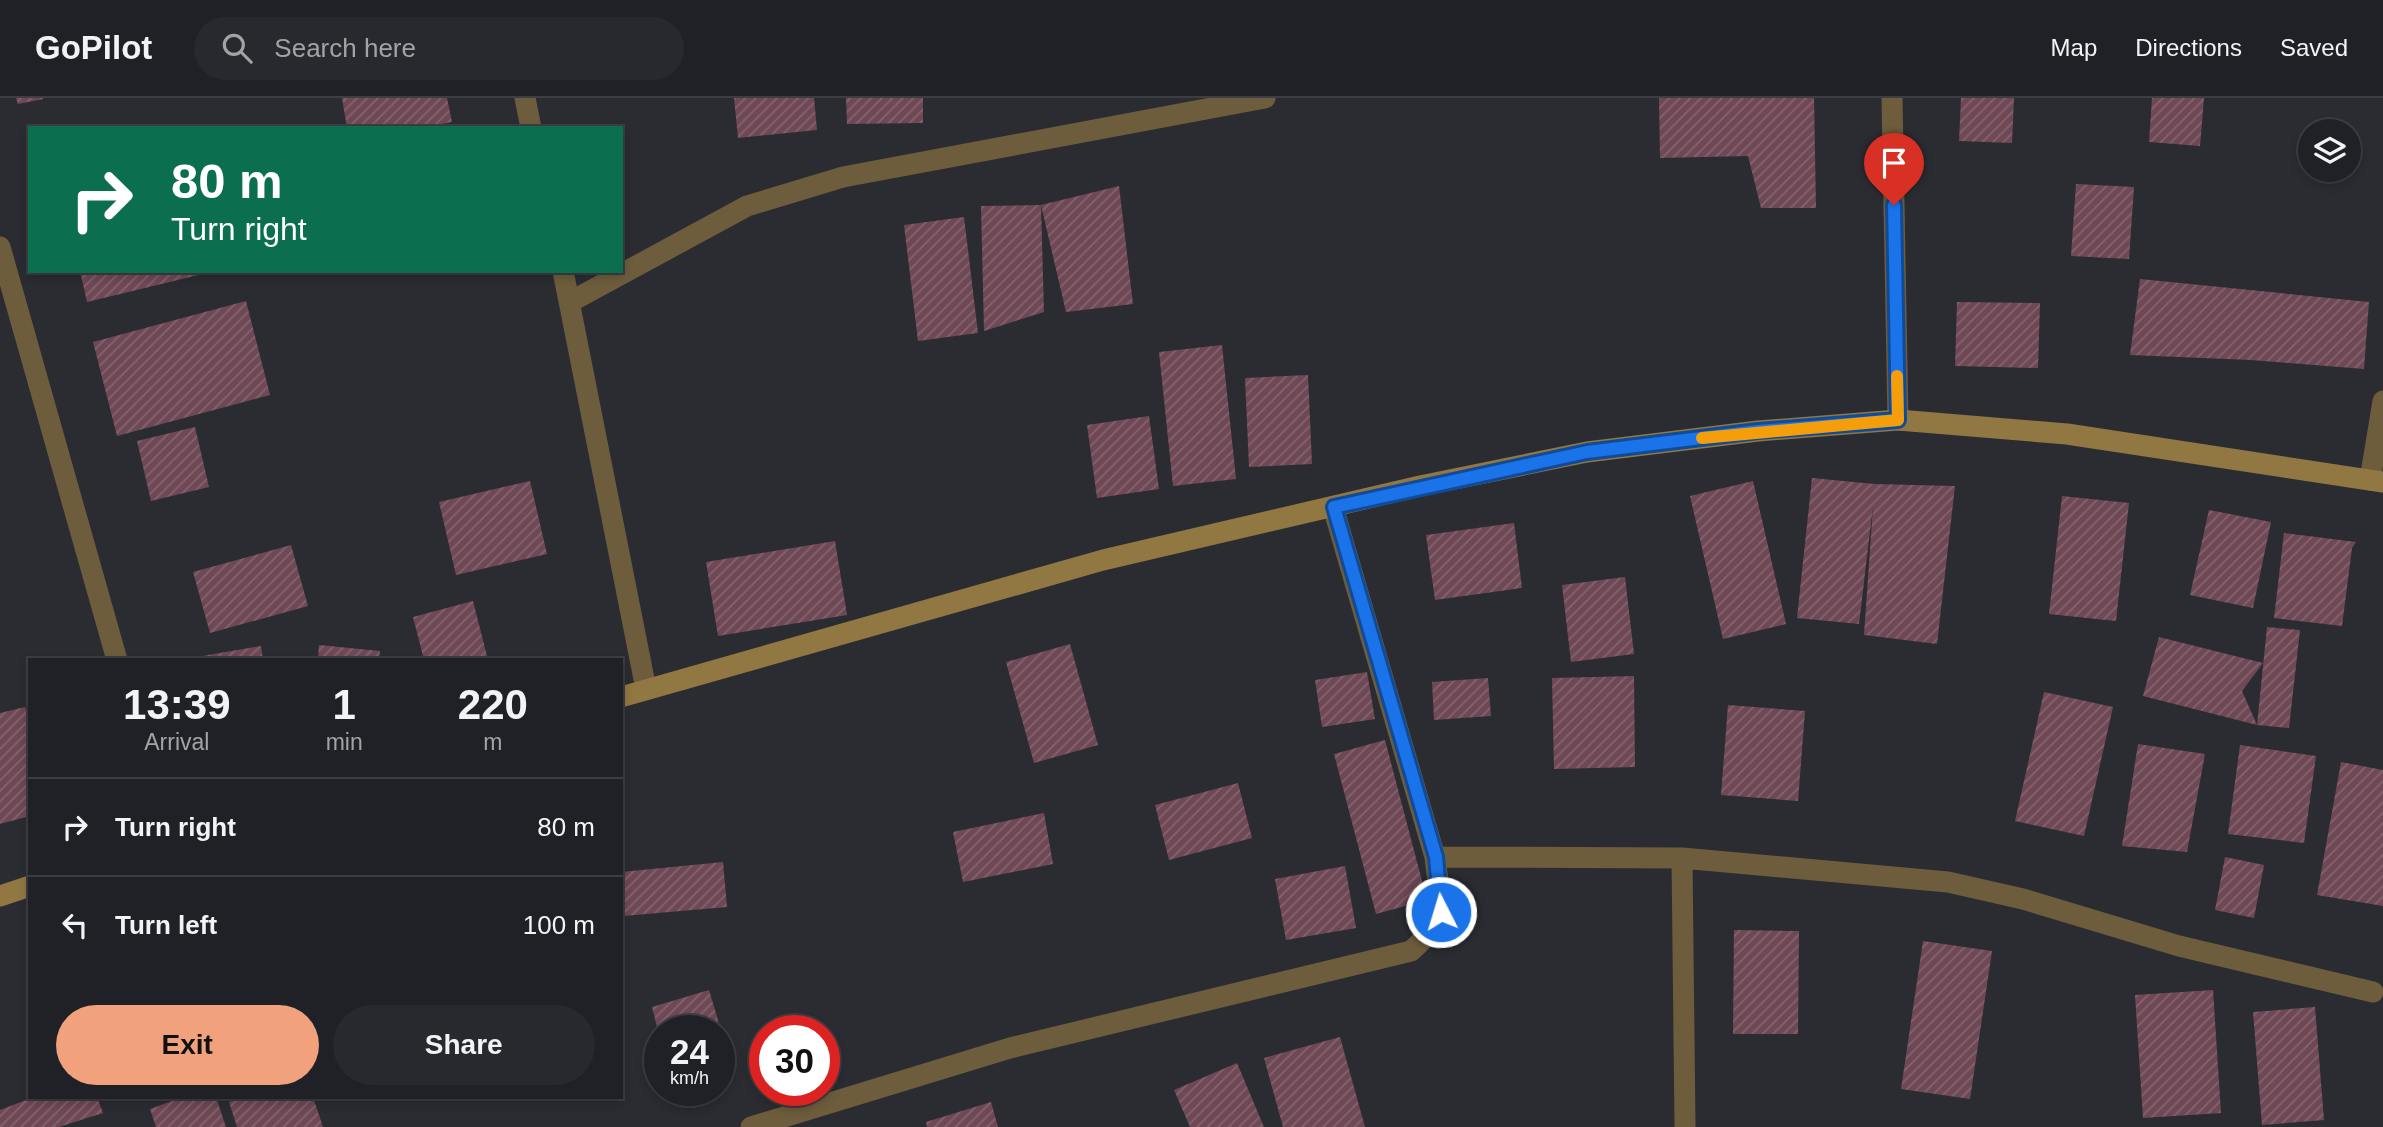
<!DOCTYPE html>
<html lang="en">
<head>
<meta charset="utf-8">
<style>
	body { margin:0; font-family:Arial,sans-serif; background:#28292e; color:#f1f3f6; height:100vh; display:flex; flex-direction:column; font-size:26px; white-space:nowrap }
	* { box-sizing:border-box; margin:0 }
	p { font-size:23px; color:#a2a3a7 }
	.icon { flex:none; width:38px; height:38px; fill:none; stroke:currentColor; stroke-width:2; stroke-linecap:round; stroke-linejoin:round }
	.map { position:relative; flex:1; overflow:hidden }
	.panel { position:absolute; left:28px; top:560px; width:595px; height:441px; display:flex; flex-direction:column; background:#202126; border-radius:0px; box-shadow:0 4px 10px #0003,0 0 0 2px #3d3e43 }
	.panel>* { flex:none }
	.top-card { position:absolute; left:28px; top:28px; width:595px; height:147px; border-radius:0px; box-shadow:0 4px 10px #0003,0 0 0 2px #3d3e43; background:#0b6e4f; color:#fff; overflow:hidden }
	.buttons { position:absolute; left:2298px; top:21px; display:grid; gap:14px }
	.buttons a { display:grid; place-items:center; width:63px; height:63px; border-radius:50%; background:#202126; box-shadow:0 4px 10px #0003,0 0 0 2px #3d3e43; font-size:35px }
	.speed { position:absolute; left:644px; top:917px; display:flex; gap:14px; font-size:35px; font-weight:700; text-align:center }
	.speed>* { display:grid; place-content:center; width:91px; height:91px; border-radius:50%; background:#202126; box-shadow:0 4px 10px #0003,0 0 0 2px #3d3e43; line-height:1 }
	.speed small { font-size:18px; font-weight:400 }
	.speed .limit { border:10px solid #d22; background:#fff; color:#111 }
	.pin { position:absolute; display:grid; place-items:center; width:60px; height:60px; color:#fff; margin:-72px -30px; border-radius:50% 50% 50% 0; rotate:-45deg; box-shadow:0 0 7px #0007 }
	.pin .icon { rotate:45deg }
	.me { position:absolute; width:77px; margin:-38px; rotate:355deg; stroke-linejoin:round; filter:drop-shadow(0 0 5px #0008) }
	.turn { display:flex; align-items:center; gap:24px; height:147px; padding:0 28px; font-size:32px }
	.turn .icon { width:91px; height:91px; stroke-width:2.5 }
	.turn b { display:block; font-size:49px; line-height:60px }
	.eta { display:flex; justify-content:space-evenly; align-items:center; height:119px; text-align:center }
	.eta b { font-size:42px; font-weight:600; line-height:49px }
	.cta { display:flex; gap:14px; margin-top:auto; padding:14px 28px }
	.cta a { flex:1; height:80px; border-radius:42px; background:#f1a17c; color:#111; font-size:28px; font-weight:600; line-height:80px; text-align:center }
	.cta a+a { background:#28292e; color:#f1f3f6 }
	ul { padding:0; list-style:none }
	li { display:flex; align-items:center; gap:21px; height:98px; padding:0 28px; border-top:2px solid #3d3e43 }
	li div { flex:1 }
	li b { display:block; font-size:26px }
	li em { font-style:normal }
	header { display:flex; align-items:center; gap:42px; box-sizing:border-box; height:98px; padding:0 35px; background:#202126; border-bottom:2px solid #3d3e43 }
	header strong { font-size:33px }
	nav { display:flex; gap:38px; margin-inline-start:auto; font-size:24px }
	.search { width:490px; height:63px; background:#28292e; display:flex; align-items:center; gap:18px; box-sizing:border-box; padding:0 24px; border-radius:38px; color:#a2a3a7; font-size:26px }
	.map>svg:first-child { display:block }
</style>
</head>
<body>
<header>
<strong>GoPilot</strong>
<div class="search"><svg class="icon" aria-label="search" viewBox="0 0 24 24"><circle cx="10" cy="10" r="6"/><path d="M15 15l6 6"/></svg>Search here</div>
<nav><a>Map</a><a>Directions</a><a>Saved</a></nav>
</header>
<div class="map">
<svg width="2383" height="1029" viewBox="0 0 2383 1029">
	<defs>
		<pattern id="building-hatch" width="6" height="6" patternUnits="userSpaceOnUse" patternTransform="scale(1.75)"><rect width="6" height="6" fill="#6f4855"/><path d="M-1 1l2-2M0 6l6-6M5 7l2-2" fill="none" stroke="#84636e"/></pattern>
	</defs>
	<rect width="100%" height="100%" fill="#2b2c32"/>
	<path fill="url(#building-hatch)" d="M 16,0 L 43,0 L 43,1 L 18,6 Z
		M 342,0 L 447,0 L 452,24 L 421,30 L 347,30 Z
		M 734,0 L 814,0 L 817,32 L 738,40 Z
		M 846,0 L 923,0 L 923,25 L 847,26 Z
		M 1659,0 L 1814,0 L 1816,110 L 1761,110 L 1748,58 L 1660,60 Z
		M 1961,0 L 2014,0 L 2012,45 L 1959,43 Z
		M 2152,0 L 2204,0 L 2200,48 L 2149,44 Z
		M 2076,86 L 2134,89 L 2129,161 L 2071,158 Z
		M 1119,88 L 1133,206 L 1066,214 L 1041,107 Z
		M 1041,107 L 1044,214 L 984,233 L 981,108 Z
		M 964,119 L 978,235 L 918,243 L 904,127 Z
		M 80,173 L 211,173 L 211,174 L 87,204 Z
		M 2140,181 L 2369,204 L 2364,271 L 2251,262 L 2130,257 Z
		M 246,203 L 270,297 L 117,338 L 93,244 Z
		M 1957,204 L 2040,205 L 2038,270 L 1955,268 Z
		M 1222,247 L 1236,381 L 1173,388 L 1159,254 Z
		M 1308,277 L 1312,366 L 1249,369 L 1245,280 Z
		M 1149,318 L 1159,391 L 1097,400 L 1087,327 Z
		M 195,329 L 209,389 L 151,403 L 137,343 Z
		M 1812,380 L 1875,386 L 1955,388 L 1937,546 L 1864,537 L 1873,408 L 1859,526 L 1797,520 Z
		M 530,383 L 547,456 L 456,477 L 439,404 Z
		M 1753,383 L 1786,526 L 1723,541 L 1690,398 Z
		M 2062,398 L 2129,405 L 2116,523 L 2049,516 Z
		M 2209,412 L 2271,424 L 2253,510 L 2190,497 Z
		M 1514,425 L 1522,490 L 1435,502 L 1426,437 Z
		M 2284,435 L 2356,444 L 2352,450 L 2342,528 L 2274,520 Z
		M 835,443 L 847,517 L 718,538 L 706,464 Z
		M 291,447 L 308,508 L 210,535 L 193,474 Z
		M 1625,479 L 1634,556 L 1571,564 L 1562,487 Z
		M 473,503 L 488,562 L 424,562 L 413,519 Z
		M 2267,529 L 2300,532 L 2289,630 L 2257,627 Z
		M 2159,539 L 2263,565 L 2242,593 L 2257,627 L 2143,598 Z
		M 1070,546 L 1098,647 L 1034,665 L 1006,564 Z
		M 319,547 L 380,553 L 379,562 L 318,562 Z
		M 261,548 L 263,562 L 192,562 L 191,560 Z
		M 1367,574 L 1375,621 L 1322,629 L 1315,582 Z
		M 1634,578 L 1635,669 L 1554,671 L 1552,580 Z
		M 1488,580 L 1491,618 L 1434,622 L 1432,584 Z
		M 2044,594 L 2113,609 L 2084,738 L 2015,723 Z
		M 1728,607 L 1805,613 L 1798,703 L 1721,697 Z
		M 25,609 L 30,625 L 30,718 L 0,726 L 0,615 Z
		M 1385,642 L 1427,802 L 1376,816 L 1334,656 Z
		M 2138,646 L 2205,656 L 2187,754 L 2122,748 Z
		M 2240,647 L 2316,658 L 2304,745 L 2228,736 Z
		M 2341,664 L 2383,672 L 2383,808 L 2317,797 Z
		M 1238,685 L 1252,740 L 1169,762 L 1155,707 Z
		M 1044,715 L 1053,766 L 963,784 L 953,734 Z
		M 2225,759 L 2264,767 L 2254,820 L 2215,812 Z
		M 723,764 L 727,809 L 623,818 L 621,774 Z
		M 1345,768 L 1356,830 L 1286,842 L 1275,781 Z
		M 1734,832 L 1799,833 L 1798,936 L 1733,936 Z
		M 1923,843 L 1992,853 L 1970,1001 L 1901,991 Z
		M 709,892 L 730,962 L 719,966 L 719,933 L 658,933 L 652,909 Z
		M 2213,892 L 2221,1015 L 2143,1020 L 2135,897 Z
		M 2315,909 L 2324,1022 L 2262,1027 L 2253,914 Z
		M 1340,939 L 1365,1029 L 1283,1029 L 1264,960 Z
		M 1237,965 L 1264,1029 L 1190,1029 L 1174,992 Z
		M 34,999 L 97,999 L 103,1015 L 59,1029 L 0,1029 L 0,1012 Z
		M 183,999 L 216,999 L 226,1029 L 156,1029 L 150,1011 Z
		M 244,999 L 313,999 L 323,1029 L 237,1029 L 229,1004 Z
		M 991,1004 L 998,1029 L 927,1029 L 926,1024 Z"/>
	<g fill="none" stroke-linecap="round" stroke-linejoin="round">
		<path stroke="#6d5d3c" stroke-width="21" d="M 525,0 L 531,30
			M 1892,0 L 1898,322
			M 0,149 L 117,562
			M 563,173 L 646,591
			M 570,204 L 747,108 L 843,79 L 1265,0
			M 2370,382 L 2383,303
			M 1435,759 L 1682,760 L 1948,784 L 2023,801 L 2179,848 L 2373,894
			M 1682,760 L 1685,1029
			M 751,1029 L 1010,950 L 1411,853 C 1450,819 1440,806 1435,759 L 1333,409"/>
		<path stroke="#917742" stroke-width="21" d="M 621,599 L 1103,462 L 1420,388 L 1587,354 L 1758,333 L 1898,322 L 2067,336 L 2383,384
			M 0,798 L 30,788"/>
	</g>
	<g fill="none" stroke-linecap="round" stroke-linejoin="round">
		<g stroke="#114b97" stroke-width="18">
			<path id="route" d="M 1441,814 L 1436,759 L 1334,409 L 1587,354 L 1758,333 L 1898,322 L 1894,107"/>
		</g>
		<use href="#route" stroke="#1a73e8" stroke-width="12"/>
		<path stroke="#f59e0b" stroke-width="12" d="M 1702,340 L 1898,322 L 1897,278"/>
	</g>
</svg>
<div class="buttons">
<a><svg class="icon" aria-label="layers" viewBox="0 0 24 24"><path d="M12 4l9 5-9 5-9-5zM3 14l9 5 9-5"/></svg></a>
</div>
<div class="speed"><div>24<small>km/h</small></div><div class="limit">30</div></div>
<div class="pin" style="left:1894px;top:107px;background:#d93025"><svg class="icon" aria-label="arrive" viewBox="0 0 24 24"><path d="M6 21V4h12l-3 4 3 4H6"/></svg></div>
<svg class="me" style="left:1441px;top:814px" viewBox="-20 -20 40 40"><circle r="17" fill="#1a73e8" stroke="#fff" stroke-width="3"/><path d="M0-11L8 9 0 5-8 9z" fill="#fff"/></svg>
<div class="top-card">
<div class="turn"><svg class="icon" aria-label="right" viewBox="0 0 24 24"><path d="M7 20v-9h11M14 6l5 5-5 5"/></svg><div><b>80 m</b>Turn right</div></div>
</div>
<section class="panel">
<div class="eta">
<div><b>13:39</b><p>Arrival</p></div>
<div><b>1</b><p>min</p></div>
<div><b>220</b><p>m</p></div>
</div>
<ul>
<li><svg class="icon" aria-label="right" viewBox="0 0 24 24"><path d="M7 20v-9h11M14 6l5 5-5 5"/></svg><div><b>Turn right</b></div><em>80 m</em></li>
<li><svg class="icon" aria-label="left" viewBox="0 0 24 24"><path d="M17 20v-9H6M10 6l-5 5 5 5"/></svg><div><b>Turn left</b></div><em>100 m</em></li>
</ul>
<div class="cta"><a>Exit</a><a>Share</a></div>
</section>
</div>
</body>
</html>
